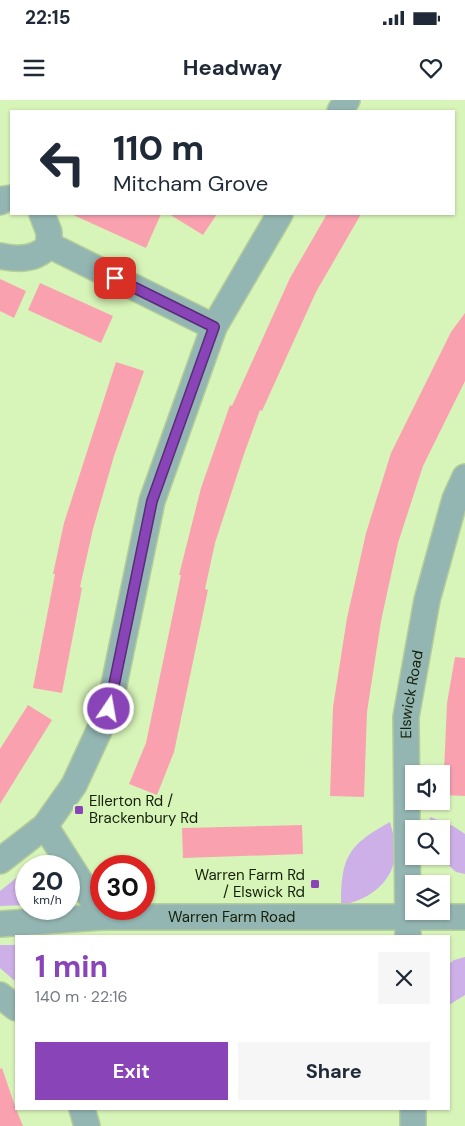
<!DOCTYPE html>
<html lang="en">
<head>
<meta charset="utf-8">
<style>
	body { margin:0; font-family:"DM Sans",sans-serif; background:#f6f6f7; color:#1f2937; height:100vh; display:flex; flex-direction:column; font-size:19px; white-space:nowrap }
	* { box-sizing:border-box; margin:0 }
	p { font-size:16px; color:#747a83 }
	.icon { flex:none; width:28px; height:28px; fill:none; stroke:currentColor; stroke-width:2; stroke-linecap:round; stroke-linejoin:round }
	.map { position:relative; flex:1; overflow:hidden }
	.details { position:absolute; left:15px; top:835px; width:435px; height:175px; display:flex; flex-direction:column; background:#fff; border-radius:0px; box-shadow:0 1px 4px #0004 }
	.details>* { flex:none }
	.hud { position:absolute; left:10px; top:10px; width:445px; height:105px; border-radius:0px; box-shadow:0 1px 4px #0004; background:#fff; color:#1f2937; overflow:hidden }
	.tools { position:absolute; left:405px; top:665px; display:grid; gap:10px }
	.tools a { display:grid; place-items:center; width:45px; height:45px; border-radius:0px; background:#fff; box-shadow:0 1px 4px #0004; font-size:25px }
	.speed { position:absolute; left:15px; top:755px; display:flex; gap:10px; font-size:25px; font-weight:700; text-align:center }
	.speed>* { display:grid; place-content:center; width:65px; height:65px; border-radius:50%; background:#fff; box-shadow:0 1px 4px #0004; line-height:1 }
	.speed small { font-size:12px; font-weight:400 }
	.speed .limit { border:8px solid #d22; background:#fff; color:#111 }
	.pin { position:absolute; display:grid; place-items:center; width:42px; height:42px; color:#fff; margin:-21px; border-radius:10px; box-shadow:0 2px 8px #0006 }
	.me { position:absolute; width:55px; margin:-28px; rotate:12deg; stroke-linejoin:round; filter:drop-shadow(0 0 4px #0008) }
	.turn { display:flex; align-items:center; gap:18px; height:105px; padding:0 20px; font-size:22px }
	.turn .icon { width:65px; height:65px; stroke-width:2.5 }
	.turn b { display:block; font-size:35px; line-height:42px }
	.round { display:grid; place-items:center; flex:none; width:52px; height:52px; border-radius:0px; background:#f6f6f7 }
	.headline { display:flex; align-items:center; justify-content:space-between; height:85px; padding:0 20px }
	h1 { font-size:30px; font-weight:700; line-height:38px; color:#8944b7 }
	.action { display:flex; gap:10px; margin-top:auto; padding:10px 20px }
	.action a { flex:1; height:58px; border-radius:0px; background:#8944b7; color:#fff; font-size:20px; font-weight:700; line-height:58px; text-align:center }
	.action a+a { background:#f6f6f7; color:#1f2937 }
	.status { display:flex; justify-content:space-between; align-items:center; height:35px; padding:0 25px; background:#fff; direction:ltr }
	.status svg { height:14px; fill:currentColor }
	header { display:flex; justify-content:space-between; align-items:center; height:65px; padding:0 20px; background:#fff; font-size:22px; font-weight:700 }
	.map>svg:first-child { display:block }
</style>
</head>
<body>
<div class="status"><b>22:15</b><svg viewBox="0 0 49 12"><path d="M0 12V9h3v3zM5 12V6h3v6zM10 12V3h3v9zM15 12V0h3v12zM26 1h20v11H26zM47 4h2v5h-2z"/></svg></div>
<header><svg class="icon" aria-label="menu" viewBox="0 0 24 24"><path d="M4 6h16M4 12h16M4 18h16"/></svg>Headway<svg class="icon" aria-label="heart" viewBox="0 0 24 24"><path d="M12 20l-8-8c-3-5 5-10 8-4 3-6 11-1 8 4z"/></svg></header>
<div class="map">
<svg width="465" height="1026" viewBox="0 0 465 1026">
	<rect width="100%" height="100%" fill="#d8f5b9"/>
	<path fill="#ceb0e8" d="M 430,717 L 453,726 L 465,734 L 465,774 L 456,772 L 438,756 L 441,756 L 441,729 L 429,729 Z
		M 390,722 C 393,733 397,746 395,757 C 391,785 366,801 341,805 C 341,757 348,745 390,722 Z
		M 26,770 L 26,805 L 0,806 L 0,791 Z
		M 0,845 L 16,845 L 16,882 L 0,868 Z
		M 465,857 L 465,895 L 449,905 L 449,864 L 454,860 Z"/>
	<path fill="#faa1b0" d="M 71,114 L 161,114 L 146,148 Z
		M 169,114 L 217,114 L 203,135 Z
		M 327,114 L 361,114 L 316,192 L 262,311 L 260,310 L 244,354 L 215,443 L 205,489 L 208,490 L 174,652 L 157,695 L 129,684 L 146,643 L 181,475 L 179,475 L 201,388 L 230,305 L 232,306 L 290,178 Z
		M 0,179 L 26,191 L 14,218 L 0,211 Z
		M 40,183 L 113,216 L 101,243 L 28,210 Z
		M 465,213 L 465,281 L 423,366 L 398,443 L 381,521 L 367,612 L 364,697 L 330,696 L 333,607 L 347,518 L 366,433 L 391,353 L 451,232 Z
		M 116,262 L 144,271 L 114,356 L 93,429 L 80,487 L 82,488 L 62,593 L 33,588 L 55,474 L 53,474 L 64,423 Z
		M 455,557 L 465,558 L 465,696 L 443,695 L 447,603 Z
		M 28,605 L 52,620 L 0,704 L 0,649 Z
		M 302,725 L 303,754 L 183,758 L 182,728 Z
		M 2,968 L 16,1009 L 23,1026 L 0,1026 L 0,969 Z"/>
	<g fill="none" stroke-linecap="round" stroke-linejoin="round">
		<g stroke="#b5ce99" stroke-width="28">
			<g id="minor">
				<path d="M 340,11 L 347,0"/>
				<path d="M 0,102 L 4,99 L 11,98"/>
				<path d="M 49,145 L 214,227"/>
				<path d="M 0,156 C 18,160 37,160 49,145 L 49,132 L 42,114"/>
				<path d="M 45,726 L 103,817"/>
				<path d="M 0,761 L 45,726 L 74,685 L 109,609 L 152,401 L 214,227 L 280,114"/>
				<path id="s1" d="M 0,824 L 103,817 L 465,817"/>
				<path id="s2" d="M 408,836 L 406,617 L 427,500 L 455,399 L 465,377"/>
				<path d="M 0,895 L 16,908"/>
				<path d="M 82,1009 L 87,1026"/>
				<path d="M 413,1009 L 413,1026"/>
			</g>
		</g>
		<use href="#minor" stroke="#94b6b2" stroke-width="25"/>
	</g>
	<g fill="none" stroke-linecap="round" stroke-linejoin="round">
		<g stroke="#592c77" stroke-width="12">
			<path id="route" d="M 109,609 L 152,401 L 214,227 L 115,178"/>
		</g>
		<use href="#route" stroke="#8944b7" stroke-width="9"/>
	</g>
	<g fill="#8944b7" stroke="#d8f5b9" stroke-width="2">
		<rect x="74" y="705" width="10" height="10" rx="2.5"/>
		<rect x="310" y="779" width="10" height="10" rx="2.5"/>
	</g>
	<g text-anchor="middle" dominant-baseline="central" stroke-width="4" stroke-linejoin="round" paint-order="stroke">
		<g font-size="15" fill="#151f09" stroke="#d8f5b9">
			<text stroke="none"><textPath href="#s2" startOffset="242">Elswick Road</textPath></text>
			<text stroke="none"><textPath href="#s1" startOffset="232">Warren Farm Road</textPath></text>
		</g>
		<g font-size="15" fill="#151f09" stroke="#d8f5b9" text-anchor="start">
			<text x="89" y="701">Ellerton Rd /<tspan x="89" dy="17">Brackenbury Rd</tspan></text>
			<text x="305" y="775" text-anchor="end">Warren Farm Rd<tspan x="305" dy="17">/ Elswick Rd</tspan></text>
		</g>
	</g>
</svg>
<div class="tools">
<a><svg class="icon" aria-label="sound" viewBox="0 0 24 24"><path d="M4 9h4l5-4v14l-5-4H4zM17 9q2 3 0 6"/></svg></a>
<a><svg class="icon" aria-label="search" viewBox="0 0 24 24"><circle cx="10" cy="10" r="6"/><path d="M15 15l6 6"/></svg></a>
<a><svg class="icon" aria-label="layers" viewBox="0 0 24 24"><path d="M12 4l9 5-9 5-9-5zM3 14l9 5 9-5"/></svg></a>
</div>
<div class="speed"><div>20<small>km/h</small></div><div class="limit">30</div></div>
<div class="pin" style="left:115px;top:178px;background:#d93025"><svg class="icon" aria-label="arrive" viewBox="0 0 24 24"><path d="M6 21V4h12l-3 4 3 4H6"/></svg></div>
<svg class="me" style="left:109px;top:609px" viewBox="-20 -20 40 40"><circle r="17" fill="#8944b7" stroke="#fff" stroke-width="3"/><path d="M0-11L8 9 0 5-8 9z" fill="#fff"/></svg>
<div class="hud">
<div class="turn"><svg class="icon" aria-label="left" viewBox="0 0 24 24"><path d="M17 20v-9H6M10 6l-5 5 5 5"/></svg><div><b>110 m</b>Mitcham Grove</div></div>
</div>
<section class="details">
<div class="headline"><div><h1>1 min</h1><p>140 m · 22:16</p></div><a class="round"><svg class="icon" aria-label="close" viewBox="0 0 24 24"><path d="M6 6l12 12M18 6L6 18"/></svg></a></div>
<div class="action"><a>Exit</a><a>Share</a></div>
</section>
</div>
</body>
</html>
